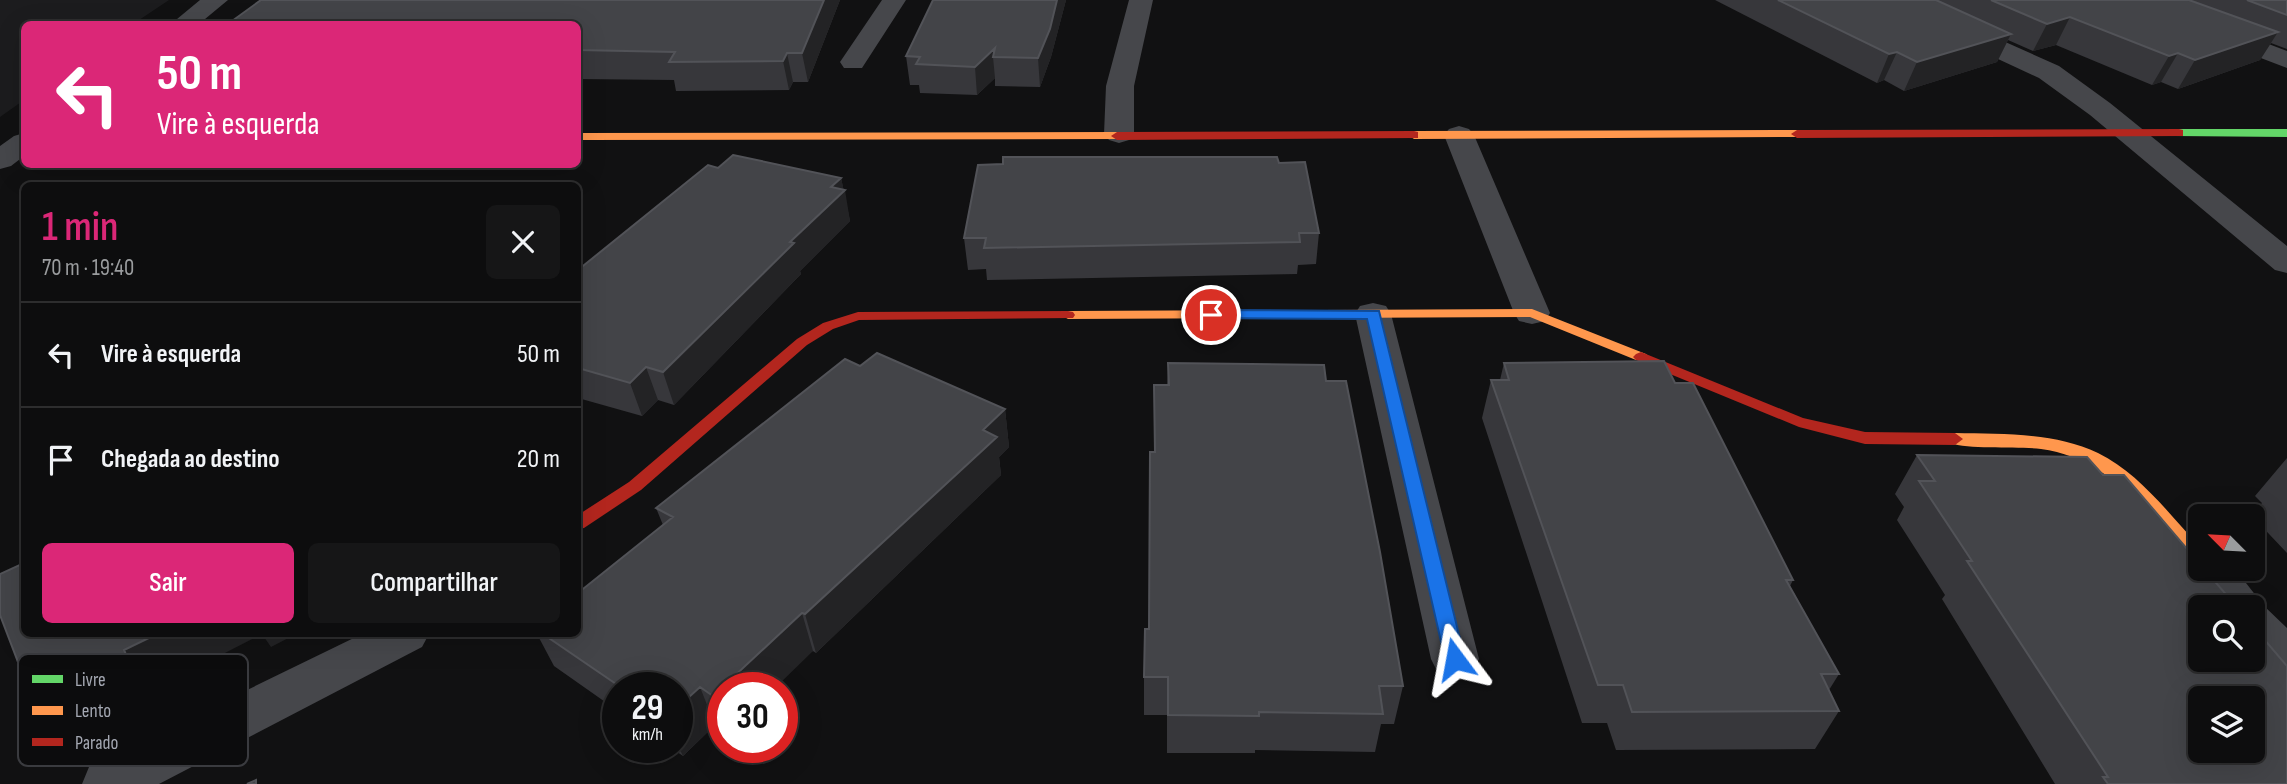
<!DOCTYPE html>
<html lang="pt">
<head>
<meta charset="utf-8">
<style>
	body { margin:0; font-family:"Sofia Sans Condensed",sans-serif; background:#161617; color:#f1f3f6; height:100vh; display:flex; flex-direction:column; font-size:26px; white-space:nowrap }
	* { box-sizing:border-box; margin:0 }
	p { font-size:23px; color:#9a9c9e }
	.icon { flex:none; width:38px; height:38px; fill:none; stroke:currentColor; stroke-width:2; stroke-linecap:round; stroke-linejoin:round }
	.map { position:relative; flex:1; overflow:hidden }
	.side { position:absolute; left:21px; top:182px; width:560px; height:455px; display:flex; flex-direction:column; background:#0d0d0e; border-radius:10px; box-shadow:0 7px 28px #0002,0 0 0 2px #2d2d2e }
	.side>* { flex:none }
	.top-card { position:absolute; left:21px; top:21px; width:560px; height:147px; border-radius:10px; box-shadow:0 7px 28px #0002,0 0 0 2px #2d2d2e; background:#db2777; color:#fff; overflow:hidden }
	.needle { width:46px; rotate:294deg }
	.fabs { position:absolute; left:2188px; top:504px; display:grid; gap:14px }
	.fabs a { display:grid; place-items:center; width:77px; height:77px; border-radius:10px; background:#0d0d0e; box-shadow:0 7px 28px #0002,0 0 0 2px #2d2d2e; font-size:35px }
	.speed { position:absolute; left:602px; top:672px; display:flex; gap:14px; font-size:35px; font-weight:700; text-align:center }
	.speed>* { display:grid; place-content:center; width:91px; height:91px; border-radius:50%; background:#0d0d0e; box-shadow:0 7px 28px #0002,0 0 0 2px #2d2d2e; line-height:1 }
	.speed small { font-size:18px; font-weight:400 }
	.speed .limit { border:10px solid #d22; background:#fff; color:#111 }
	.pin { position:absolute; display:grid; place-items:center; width:60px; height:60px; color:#fff; margin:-30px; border:4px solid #fff; border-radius:50%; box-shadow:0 2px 7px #0007 }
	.me { position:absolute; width:77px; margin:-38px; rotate:347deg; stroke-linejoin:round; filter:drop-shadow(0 0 5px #0008) }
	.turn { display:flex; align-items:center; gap:24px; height:147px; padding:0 21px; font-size:32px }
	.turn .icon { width:91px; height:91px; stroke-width:2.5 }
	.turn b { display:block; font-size:49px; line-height:60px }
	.round { display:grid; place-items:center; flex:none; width:74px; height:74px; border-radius:10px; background:#161617 }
	.head { display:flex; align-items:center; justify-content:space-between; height:119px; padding:0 21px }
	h1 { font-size:42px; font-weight:600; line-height:52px; color:#db2777 }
	.action { display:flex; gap:14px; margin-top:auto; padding:14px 21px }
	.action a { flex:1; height:80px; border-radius:10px; background:#db2777; color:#fff; font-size:28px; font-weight:600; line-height:80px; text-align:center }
	.action a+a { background:#161617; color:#f1f3f6 }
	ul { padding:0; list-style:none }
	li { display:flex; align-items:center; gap:21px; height:105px; padding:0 21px; border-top:2px solid #2d2d2e }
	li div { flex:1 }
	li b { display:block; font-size:26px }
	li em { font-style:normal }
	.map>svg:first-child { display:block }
</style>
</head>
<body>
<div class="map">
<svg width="2287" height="784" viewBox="0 0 2287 784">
	<rect width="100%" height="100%" fill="#111112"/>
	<path fill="#1c1c1e" d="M 0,0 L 169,0 L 133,24 L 24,24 L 24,100 L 0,117 Z"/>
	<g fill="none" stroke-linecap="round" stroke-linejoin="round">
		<path fill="#46474b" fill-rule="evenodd" d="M 200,0 L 228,0 L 199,24 L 171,24 Z
			M 882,0 L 906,0 L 862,68 L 844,68 L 840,62 Z
			M 1129,0 L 1153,0 L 1134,86 L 1134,134 L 1129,140 L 1119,143 L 1109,140 L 1104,134 L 1106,86 Z
			M 1879,0 L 1911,0 L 2059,66 L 2110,103 L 2287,246 L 2287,273 L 2275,270 L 2090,115 L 2039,78 L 1882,5 Z
			M 2119,0 L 2153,0 L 2287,51 L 2287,68 L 2122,5 Z
			M 1459,126 L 1469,129 L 1474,135 L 1550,313 L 1545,321 L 1532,324 L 1519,321 L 1514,313 L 1444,135 L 1449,129 Z
			M 24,133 L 24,156 L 11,166 L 0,169 L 0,146 L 14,136 Z
			M 1373,303 L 1386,306 L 1391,314 L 1479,659 L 1472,673 L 1455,679 L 1438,673 L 1431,659 L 1355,314 L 1360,306 Z
			M 2200,554 L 2200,569 L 2235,569 L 2264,606 L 2287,628 L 2287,681 L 2270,675 L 2252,654 L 2252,607 L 2214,607 L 2186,569 L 2192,557 Z
			M 362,634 L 429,634 L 422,647 L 159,784 L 82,784 L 89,767 Z"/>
		<path fill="#63d668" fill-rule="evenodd" d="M 2179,129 L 2287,129 L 2287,137 L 2175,136 L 2175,130 Z"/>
		<path fill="#ff974d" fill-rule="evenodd" d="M 1797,130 L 1801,131 L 1801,137 L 1414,139 L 1408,135 L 1414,131 Z
			M 1117,132 L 1123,136 L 1121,139 L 578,140 L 578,133 Z
			M 1532,309 L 1646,354 L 1649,357 L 1646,360 L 1636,360 L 1530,317 L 1068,319 L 1061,315 L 1068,311 Z
			M 1955,433 C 2002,434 2054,432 2098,453 C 2139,473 2169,514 2200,547 L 2200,566 L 2194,564 C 2150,516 2110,458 2041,449 C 2015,446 1972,450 1949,443 L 1947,439 Z"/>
		<path fill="#b3261e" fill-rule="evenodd" d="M 2179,129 L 2183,130 L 2183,136 L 1797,138 L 1791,134 L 1797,130 Z
			M 1414,131 L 1418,132 L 1418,138 L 1117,140 L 1111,136 L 1117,132 Z
			M 1068,311 L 1073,312 L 1075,315 L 1073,318 L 859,320 L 833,329 L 807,345 L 641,490 L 584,528 L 578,529 L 578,515 L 629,482 L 797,339 L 823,323 L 858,312 Z
			M 1641,352 L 1803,418 L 1865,432 L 1955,433 L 1963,439 L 1955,445 L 1865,444 L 1799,427 L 1636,360 L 1633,357 L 1636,354 Z"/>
	</g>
	<path fill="#37373b" d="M 261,0 L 840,0 L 808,82 L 793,82 L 789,90 L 676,91 L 674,80 L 578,79 L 578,24 Z
		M 933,0 L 1066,0 L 1051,57 L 1040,87 L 995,86 L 995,78 L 977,95 L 920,93 L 919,85 L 910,85 L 906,56 Z
		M 1715,0 L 2287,0 L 2287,49 L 2271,43 L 2260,60 L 2178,89 L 2161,82 L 2152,85 L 2056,45 L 2033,51 L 2008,40 L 1997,62 L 1904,91 L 1884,80 L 1877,83 Z
		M 1279,163 L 1319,233 L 1316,264 L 1298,265 L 1297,274 L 987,280 L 986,269 L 968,270 L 964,238 Z
		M 718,168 L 841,178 L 850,221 L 800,271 L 801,274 L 674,405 L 658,400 L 642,416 L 578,398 L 578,270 Z
		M 1168,363 L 1326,381 L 1403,686 L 1394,724 L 1381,724 L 1375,752 L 1255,750 L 1255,753 L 1167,753 L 1167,715 L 1144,715 L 1144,677 L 1149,629 L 1154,452 L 1154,385 L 1167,385 Z
		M 1504,363 L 1675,383 L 1793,580 L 1790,586 L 1839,674 L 1829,690 L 1839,711 L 1815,749 L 1616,750 L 1607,723 L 1582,723 L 1482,418 L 1491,380 L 1500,380 Z
		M 860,366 L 1005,409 L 1009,447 L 999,457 L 1001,475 L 816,653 L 813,651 L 723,688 L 723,731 L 715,725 L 683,756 L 670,747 L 677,747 L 677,688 L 618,688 L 618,711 L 554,666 L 537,634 L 578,634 L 663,525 L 656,508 Z
		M 1917,455 L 2287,784 L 2055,784 L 1942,599 L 1945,595 L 1897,520 L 1904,507 L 1895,494 Z
		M 2287,458 L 2287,553 L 2252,516 L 2262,503 L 2255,496 Z"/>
	<path fill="#232325" d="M 824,0 L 840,0 L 808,82 L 802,53 Z
		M 1057,0 L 1066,0 L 1051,57 L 1040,87 L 1038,58 Z
		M 2070,17 L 2056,45 L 2033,51 L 2047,24 Z
		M 2278,32 L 2260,60 L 2178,89 L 2195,60 Z
		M 2011,34 L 1997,62 L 1904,91 L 1917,62 Z
		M 995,48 L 993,57 L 995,78 L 977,95 L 975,67 Z
		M 1897,52 L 1884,80 L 1877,83 L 1889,54 Z
		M 787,53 L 793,82 L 789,90 L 783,61 Z
		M 2178,53 L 2161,82 L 2152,85 L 2169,56 Z
		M 841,178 L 844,191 L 845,190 L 850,221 L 800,271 L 801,274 L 674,405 L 663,372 L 790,242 L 831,187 Z
		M 646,367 L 658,400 L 642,416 L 630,383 Z
		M 1005,409 L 1009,447 L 999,457 L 1001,475 L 816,653 L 805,614 L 983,430 Z
		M 802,613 L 813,651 L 775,688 L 723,688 L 723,722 L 713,696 Z
		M 157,634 L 296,634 L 271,647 L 262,634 L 157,688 L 164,704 L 111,732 L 98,718 L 69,734 L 31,696 Z
		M 700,687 L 715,725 L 683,756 L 677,744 L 677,708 Z"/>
	<path fill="#434448" stroke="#525358" stroke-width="2" fill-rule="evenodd" d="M 261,0 L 824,0 L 802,53 L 787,53 L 783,61 L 669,62 L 675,52 L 578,50 L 578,24 L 228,24 Z
		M 933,0 L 1057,0 L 1050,29 L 1038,58 L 993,57 L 995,48 L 975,67 L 916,64 L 920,57 L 906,56 Z
		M 1778,0 L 1936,0 L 2011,34 L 1917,62 L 1897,52 L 1889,54 Z
		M 1991,0 L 2189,0 L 2278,32 L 2195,60 L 2178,53 L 2169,56 L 2070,17 L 2047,24 Z
		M 2247,0 L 2287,0 L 2287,15 Z
		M 733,155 L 841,178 L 831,187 L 845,190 L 790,242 L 794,243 L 663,372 L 646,367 L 630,383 L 578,368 L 578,270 L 708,165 L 718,168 Z
		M 1003,157 L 1277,157 L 1279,163 L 1305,162 L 1319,233 L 1299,233 L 1300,242 L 984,248 L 986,238 L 964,238 L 978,165 L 1003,164 Z
		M 877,353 L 1005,409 L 983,430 L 997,437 L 805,614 L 802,613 L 713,696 L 700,687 L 677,708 L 677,688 L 622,688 L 543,634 L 578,634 L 578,593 L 673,517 L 656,508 L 845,359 L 860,366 Z
		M 1664,361 L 1675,383 L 1693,383 L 1793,580 L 1786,580 L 1839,674 L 1821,674 L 1839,711 L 1632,712 L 1623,685 L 1598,685 L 1491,380 L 1509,380 L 1504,363 Z
		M 1168,363 L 1324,365 L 1326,381 L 1346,381 L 1380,552 L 1403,686 L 1379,686 L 1383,714 L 1259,712 L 1259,716 L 1168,715 L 1168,677 L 1144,677 L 1145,629 L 1149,629 L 1150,452 L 1155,452 L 1154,385 L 1169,385 Z
		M 1917,455 L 2087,457 L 2103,475 L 2124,475 L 2200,564 L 2200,569 L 2204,569 L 2237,607 L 2200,607 L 2200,660 L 2252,660 L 2252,625 L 2287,666 L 2287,784 L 2108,784 L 2103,777 L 2108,777 L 1967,561 L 1972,561 L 1919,481 L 1935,481 ZM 2200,698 L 2252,698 L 2252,751 L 2200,751 Z
		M 24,563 L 24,634 L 157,634 L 124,650 L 131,666 L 75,694 L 70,676 L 31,696 L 0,615 L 0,574 Z
		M 256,780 L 256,784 L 247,784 Z"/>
	<path fill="#1a73e8" stroke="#114b97" stroke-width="2" d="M 1211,310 L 1379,311 L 1465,659 L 1462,665 L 1448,665 L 1445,659 L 1367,319 L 1206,318 L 1204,315 Z"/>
	<rect x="18" y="654" width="230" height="112" rx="10" fill="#0c0c0d" stroke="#3a3b3f" stroke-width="2"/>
	<rect x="32" y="675" width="31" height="8" fill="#63d668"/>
	<rect x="32" y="706" width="31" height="9" fill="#ff974d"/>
	<rect x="32" y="738" width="31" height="8" fill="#b3261e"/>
	<g font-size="19" fill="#a4a8b2">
		<text x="75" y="686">Livre</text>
		<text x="75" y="717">Lento</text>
		<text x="75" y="749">Parado</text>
	</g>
</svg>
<div class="fabs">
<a><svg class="needle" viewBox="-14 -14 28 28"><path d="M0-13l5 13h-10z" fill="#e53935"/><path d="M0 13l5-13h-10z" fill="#9a9c9e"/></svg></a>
<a><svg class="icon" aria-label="search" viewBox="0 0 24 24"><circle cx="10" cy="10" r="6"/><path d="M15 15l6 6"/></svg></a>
<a><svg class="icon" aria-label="layers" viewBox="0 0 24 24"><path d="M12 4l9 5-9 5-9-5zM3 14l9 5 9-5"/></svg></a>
</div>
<div class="speed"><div>29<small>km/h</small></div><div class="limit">30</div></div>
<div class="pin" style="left:1211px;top:315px;background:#d93025"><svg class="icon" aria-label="arrive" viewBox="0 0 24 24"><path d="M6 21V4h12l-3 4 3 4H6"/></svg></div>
<svg class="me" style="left:1455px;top:659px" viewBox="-20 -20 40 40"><path d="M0-17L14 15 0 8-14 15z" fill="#1a73e8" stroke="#fff" stroke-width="4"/></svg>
<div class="top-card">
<div class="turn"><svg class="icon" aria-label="left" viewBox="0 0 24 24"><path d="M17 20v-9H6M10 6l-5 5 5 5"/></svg><div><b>50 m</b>Vire à esquerda</div></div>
</div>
<section class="side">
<div class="head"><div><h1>1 min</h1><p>70 m · 19:40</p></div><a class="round"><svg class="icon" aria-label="close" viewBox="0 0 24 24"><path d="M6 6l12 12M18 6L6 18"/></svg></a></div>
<ul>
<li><svg class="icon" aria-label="left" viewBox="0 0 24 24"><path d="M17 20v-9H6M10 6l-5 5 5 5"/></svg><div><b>Vire à esquerda</b></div><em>50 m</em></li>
<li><svg class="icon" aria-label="arrive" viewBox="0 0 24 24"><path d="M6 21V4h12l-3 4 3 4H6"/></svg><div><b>Chegada ao destino</b></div><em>20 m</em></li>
</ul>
<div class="action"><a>Sair</a><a>Compartilhar</a></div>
</section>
</div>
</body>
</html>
